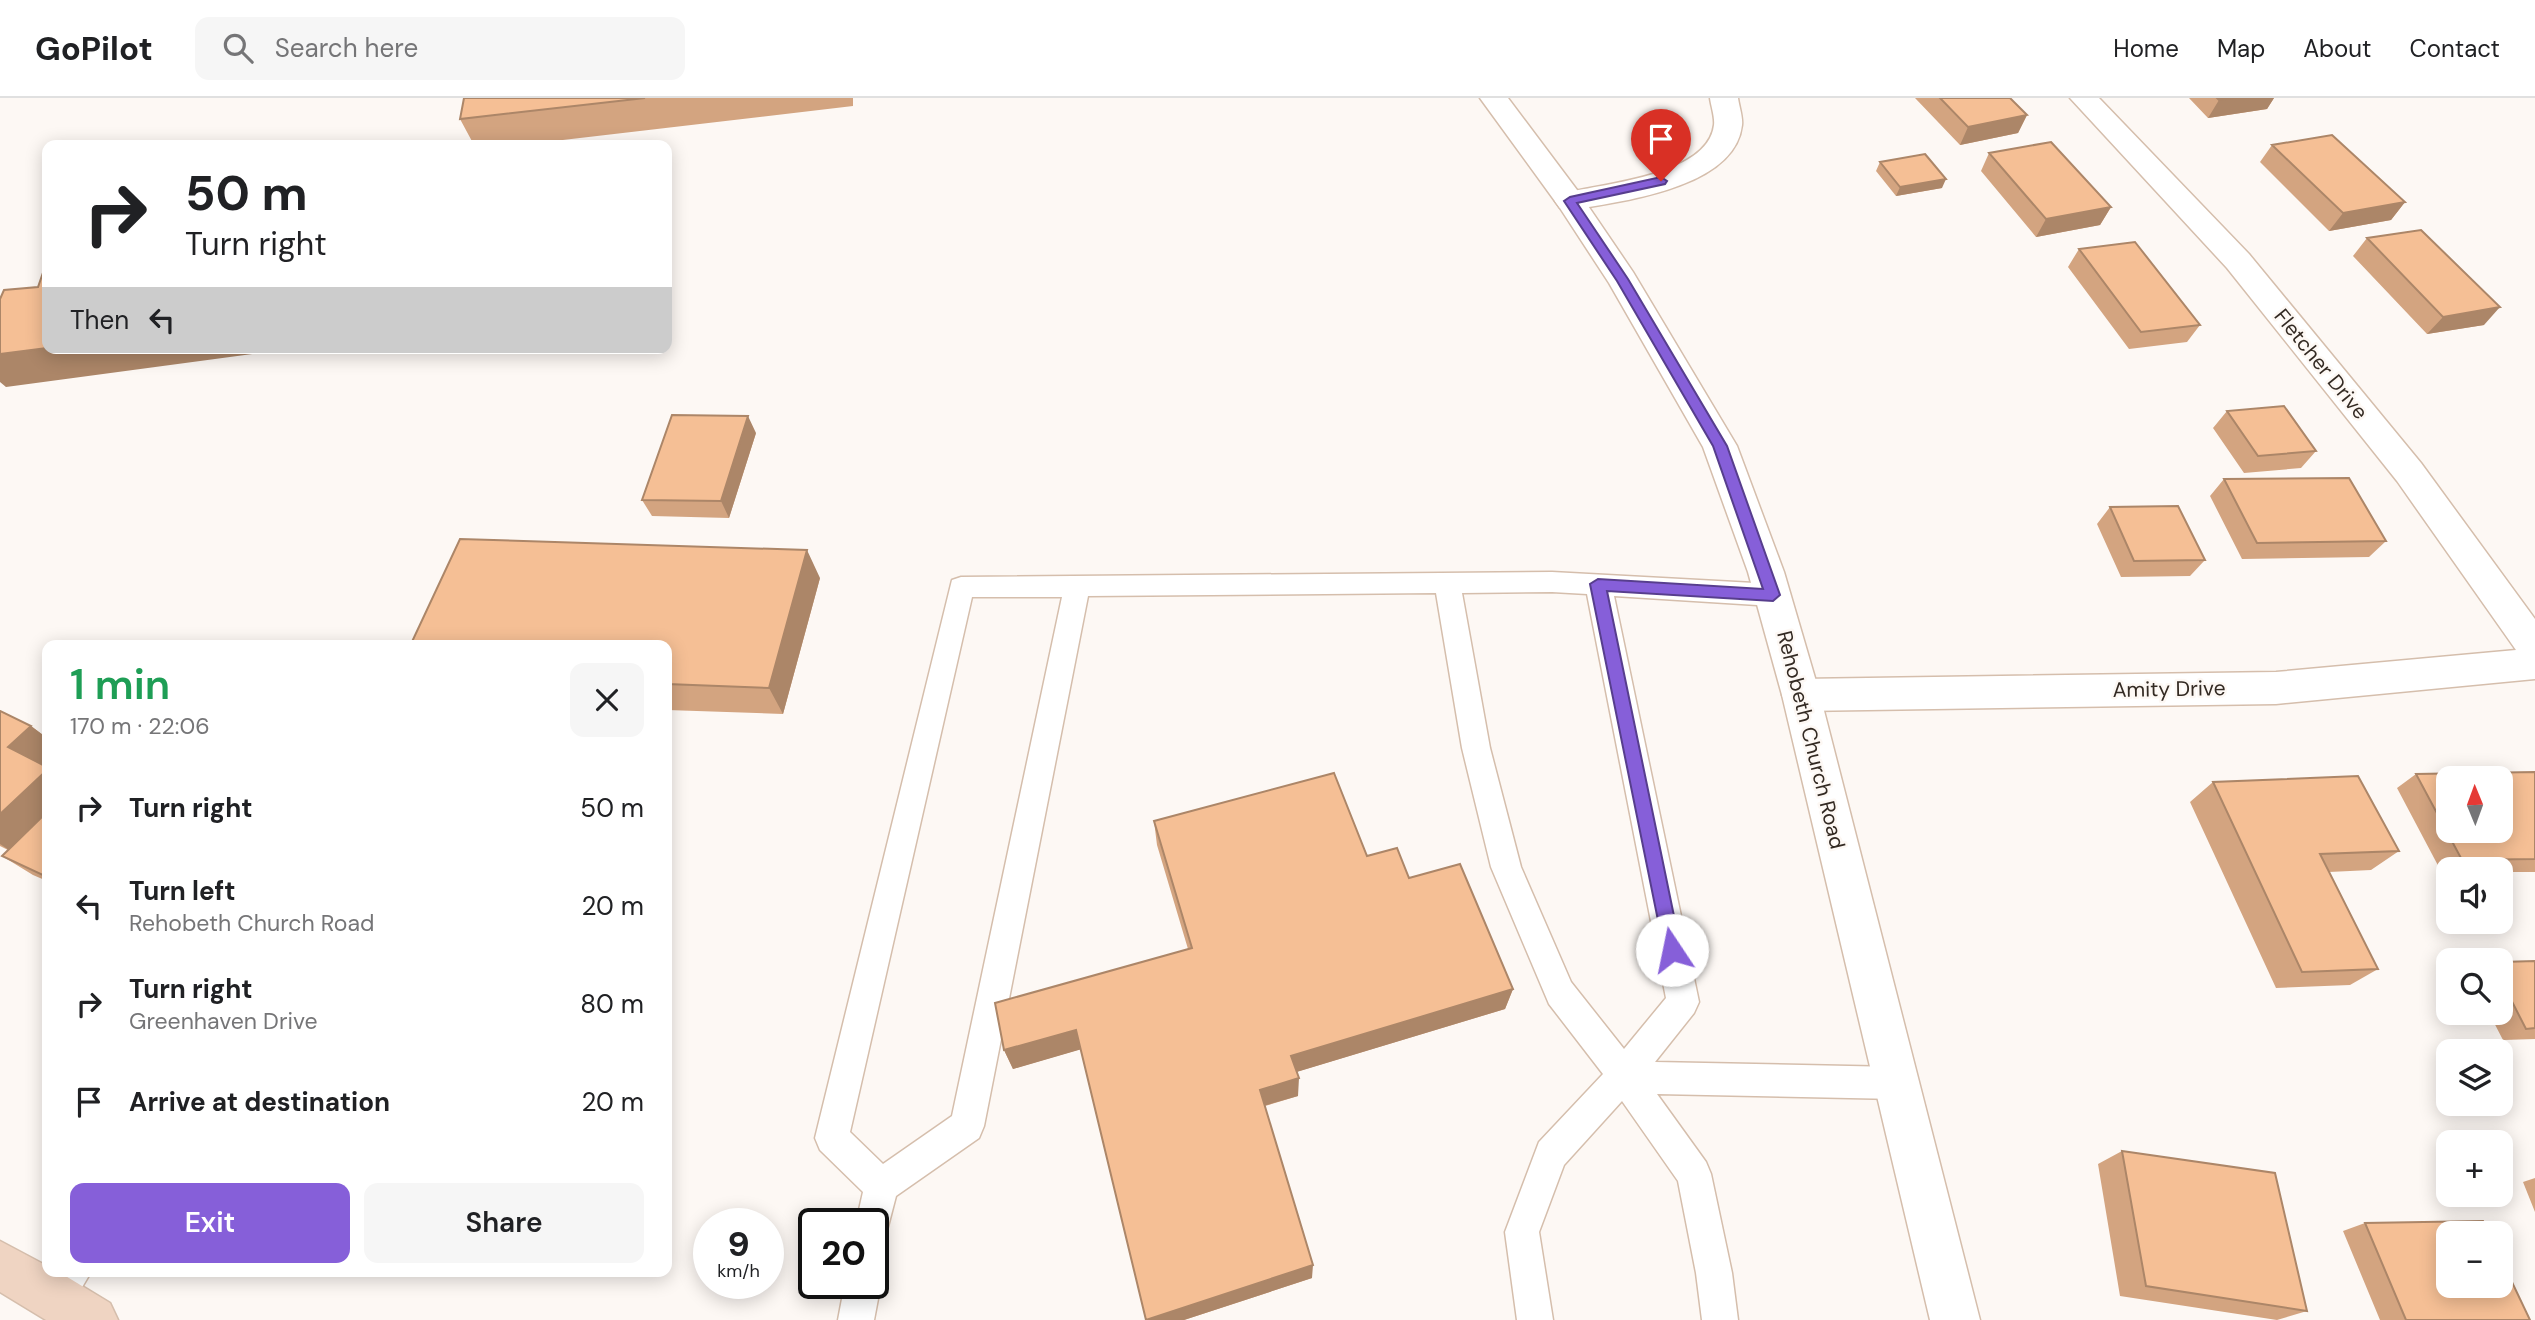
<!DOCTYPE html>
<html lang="en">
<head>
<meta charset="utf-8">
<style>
	body { margin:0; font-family:"DM Sans",sans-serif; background:#f6f6f6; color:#202124; height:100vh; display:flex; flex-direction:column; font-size:26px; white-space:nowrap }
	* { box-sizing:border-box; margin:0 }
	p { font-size:23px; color:#757577 }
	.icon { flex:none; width:38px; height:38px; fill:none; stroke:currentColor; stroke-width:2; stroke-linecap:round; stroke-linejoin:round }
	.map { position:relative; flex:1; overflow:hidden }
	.details { position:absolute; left:42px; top:542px; width:630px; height:637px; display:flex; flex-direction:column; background:#fff; border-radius:14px; box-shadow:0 4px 18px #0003 }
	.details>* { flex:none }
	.guide { position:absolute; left:42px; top:42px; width:630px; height:214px; border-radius:14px; box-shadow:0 4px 18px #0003; background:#fff; color:#202124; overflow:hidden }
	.needle { width:46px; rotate:359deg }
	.controls { position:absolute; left:2436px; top:668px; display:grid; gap:14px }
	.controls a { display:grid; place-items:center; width:77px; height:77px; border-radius:14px; background:#fff; box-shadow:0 4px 18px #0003; font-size:35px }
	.speed { position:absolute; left:693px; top:1110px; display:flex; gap:14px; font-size:35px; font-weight:700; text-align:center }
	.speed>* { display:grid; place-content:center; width:91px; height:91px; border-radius:50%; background:#fff; box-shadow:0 4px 18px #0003; line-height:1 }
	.speed small { font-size:18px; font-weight:400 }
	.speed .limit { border:4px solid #111; border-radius:10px; background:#fff; color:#111 }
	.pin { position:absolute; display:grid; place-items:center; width:60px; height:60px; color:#fff; margin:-72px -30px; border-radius:50% 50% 50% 0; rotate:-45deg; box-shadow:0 0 7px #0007 }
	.pin .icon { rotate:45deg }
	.me { position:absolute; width:77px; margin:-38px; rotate:349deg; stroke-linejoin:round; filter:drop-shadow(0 0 5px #0008) }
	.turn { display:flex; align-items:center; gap:24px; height:147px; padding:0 28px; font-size:32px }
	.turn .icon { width:91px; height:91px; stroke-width:2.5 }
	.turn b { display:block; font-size:49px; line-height:60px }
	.then { display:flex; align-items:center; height:66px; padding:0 28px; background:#0003; gap:14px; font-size:26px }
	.round { display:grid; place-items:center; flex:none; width:74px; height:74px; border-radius:14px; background:#f6f6f6 }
	.headline { display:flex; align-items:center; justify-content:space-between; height:119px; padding:0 28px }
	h1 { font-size:42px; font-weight:600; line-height:52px; color:#1e9e55 }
	.button { display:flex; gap:14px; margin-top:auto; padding:14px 28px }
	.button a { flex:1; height:80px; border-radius:14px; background:#865fd9; color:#fff; font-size:28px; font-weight:600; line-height:80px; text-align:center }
	.button a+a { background:#f6f6f6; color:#202124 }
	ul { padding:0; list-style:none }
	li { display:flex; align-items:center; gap:21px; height:98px; padding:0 28px }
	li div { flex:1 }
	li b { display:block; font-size:26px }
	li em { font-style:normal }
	header { display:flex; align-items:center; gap:42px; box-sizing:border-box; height:98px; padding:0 35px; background:#fff; border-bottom:2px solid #e0e0e0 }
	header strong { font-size:33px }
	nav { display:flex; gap:38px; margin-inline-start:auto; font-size:24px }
	.search { width:490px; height:63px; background:#f6f6f6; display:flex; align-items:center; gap:18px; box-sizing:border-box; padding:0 24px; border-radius:14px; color:#757577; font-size:26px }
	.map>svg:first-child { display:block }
</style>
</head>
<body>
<header>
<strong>GoPilot</strong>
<div class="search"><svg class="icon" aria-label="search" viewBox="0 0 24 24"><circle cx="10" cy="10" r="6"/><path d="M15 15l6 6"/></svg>Search here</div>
<nav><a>Home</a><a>Map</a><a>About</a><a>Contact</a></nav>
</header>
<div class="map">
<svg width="2535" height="1222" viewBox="0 0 2535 1222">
	<rect width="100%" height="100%" fill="#fdf8f4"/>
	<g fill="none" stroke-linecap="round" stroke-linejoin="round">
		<g stroke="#d5beac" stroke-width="3">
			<path id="service" d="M 1552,474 L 1773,486 L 1782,490 L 1786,497 L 1782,504 L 1773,508 L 1614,498 L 1699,904 L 1694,915 L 1655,964 L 1897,969 L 1909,974 L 1913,985 L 1909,996 L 1897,1001 L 1657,996 L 1706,1064 L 1711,1076 L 1732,1175 L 1738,1222 L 1702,1222 L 1696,1175 L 1678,1083 L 1622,1003 L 1564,1067 L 1539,1134 L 1553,1222 L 1517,1222 L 1505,1134 L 1539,1044 L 1603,976 L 1549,906 L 1491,769 L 1462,650 L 1436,495 L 1088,498 L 984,1028 L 979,1040 L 896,1098 L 885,1140 L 873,1145 L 873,1125 L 856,1125 L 863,1094 L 820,1052 L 815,1040 L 952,482 L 961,479 ZM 1552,494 L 1587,496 L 1666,900 L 1624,951 L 1571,884 L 1521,769 L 1490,650 L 1462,495 ZM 972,499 L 1062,499 L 952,1018 L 883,1066 L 850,1034 Z
				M 873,1172 L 881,1185 L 874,1222 L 838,1222 L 845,1185 L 873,1185 Z
				M 52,1174 L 91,1174 L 68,1213 L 55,1218 L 42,1213 L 37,1200 Z"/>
		</g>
		<g stroke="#d5beac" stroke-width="3">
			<path id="minor" d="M 1710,0 L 1738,0 C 1739,8 1743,19 1742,27 C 1735,91 1618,104 1570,112 L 1560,110 L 1555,103 L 1560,96 C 1598,86 1708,79 1714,27 C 1715,19 1711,8 1710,0 Z
				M 2070,0 L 2099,0 L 2249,156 L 2421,365 L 2535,521 L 2535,581 L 2276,606 L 1801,613 L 1787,608 L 1782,597 L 1787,586 L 1801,581 L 2276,574 L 2516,552 L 2397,383 L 2227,170 Z"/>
		</g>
		<g stroke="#d5beac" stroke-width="3">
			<path id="tertiary" d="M 1480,0 L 1508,0 L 1580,96 L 1633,174 L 1737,348 L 1784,474 L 1820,597 L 1980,1222 L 1930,1222 L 1782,597 L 1748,474 L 1703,349 L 1609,185 L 1560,110 Z"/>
		</g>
		<g stroke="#d5beac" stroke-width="3">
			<path id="secondary" d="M 0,1143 L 47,1168 L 47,1174 L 59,1174 L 110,1205 L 118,1222 L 46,1222 L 0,1194 Z"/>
		</g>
		<use href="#service" fill="#fff" fill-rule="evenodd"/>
		<use href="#minor" fill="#fff" fill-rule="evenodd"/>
		<use href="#tertiary" fill="#fff" fill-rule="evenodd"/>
		<use href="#secondary" fill="#efd4c2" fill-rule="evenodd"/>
	</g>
	<path fill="#d3a480" d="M 464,0 L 853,0 L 853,8 L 520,47 L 474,47 L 460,21 Z
		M 1915,0 L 2010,0 L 2027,17 L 2018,35 L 1960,47 Z
		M 2189,0 L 2274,0 L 2267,11 L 2208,20 Z
		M 2272,47 L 2405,104 L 2391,122 L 2329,133 L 2260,64 Z
		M 1989,55 L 2111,109 L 2100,127 L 2036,139 L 1981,73 Z
		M 1880,64 L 1942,90 L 1896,98 L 1876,73 Z
		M 2367,140 L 2484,227 L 2427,236 L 2353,158 Z
		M 2079,151 L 2200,227 L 2187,244 L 2129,251 L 2068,169 Z
		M 2227,313 L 2316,353 L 2301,370 L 2244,375 L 2213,330 Z
		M 756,335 L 729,420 L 652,418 L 642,402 Z
		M 2224,381 L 2386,443 L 2369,459 L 2242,461 L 2210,398 Z
		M 2110,409 L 2205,462 L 2190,478 L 2121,479 L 2097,426 Z
		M 820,480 L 783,616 L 667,612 L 667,548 Z
		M 0,613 L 31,628 L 47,640 L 47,661 L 42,666 L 47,669 L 47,783 L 33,777 L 2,758 L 8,752 L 0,748 Z
		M 2535,674 L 2535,774 L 2501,774 L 2501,772 L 2448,772 L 2448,775 L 2442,775 L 2397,690 L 2416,676 Z
		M 2213,684 L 2399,753 L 2371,772 L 2329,774 L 2378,871 L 2350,887 L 2276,890 L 2190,704 Z
		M 1154,723 L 1367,758 L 1409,780 L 1513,891 L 1505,911 L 1296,974 L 1298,998 L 1265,1008 L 1312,1180 L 1184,1222 L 1146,1222 L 1081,951 L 1013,971 L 1004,952 L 1188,851 L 1157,747 Z
		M 2535,863 L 2535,941 L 2503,942 L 2489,915 L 2501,915 L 2501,864 Z
		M 2122,1053 L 2307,1213 L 2277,1222 L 2120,1198 L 2098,1066 Z
		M 2535,1080 L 2535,1114 L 2523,1084 Z
		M 2365,1125 L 2530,1222 L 2380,1222 L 2343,1133 Z"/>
	<path fill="#ac8668" d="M 2233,0 L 2274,0 L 2267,11 L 2208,20 L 2219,2 Z
		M 2027,17 L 2018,35 L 1960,47 L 1968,29 Z
		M 1946,81 L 1942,90 L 1896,98 L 1900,89 Z
		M 2405,104 L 2391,122 L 2329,133 L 2343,115 Z
		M 2111,109 L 2100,127 L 2036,139 L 2046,121 Z
		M 2500,209 L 2484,227 L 2427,236 L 2443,219 Z
		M 47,250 L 296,250 L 6,289 L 0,284 L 0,256 Z
		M 748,318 L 756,335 L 729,420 L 721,403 Z
		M 807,452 L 820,480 L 783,616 L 769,590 Z
		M 31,628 L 47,640 L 47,661 L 38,670 L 8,649 Z
		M 47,672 L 47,720 L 12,754 L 0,746 L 0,716 Z
		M 1513,891 L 1505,911 L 1290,976 L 1291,958 Z
		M 1076,932 L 1082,951 L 1013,971 L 1004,952 Z
		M 1299,980 L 1298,998 L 1260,1009 L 1260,992 Z
		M 1313,1167 L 1312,1180 L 1184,1222 L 1147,1222 Z"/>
	<path fill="#f5bf95" stroke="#ac8668" stroke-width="2" fill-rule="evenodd" d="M 464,0 L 645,0 L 460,21 Z
		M 1940,0 L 2010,0 L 2027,17 L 1968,29 Z
		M 2217,0 L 2233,0 L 2219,2 Z
		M 2332,37 L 2405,104 L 2343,115 L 2272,47 Z
		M 2051,44 L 2111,109 L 2046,121 L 1989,55 Z
		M 1925,56 L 1946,81 L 1900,89 L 1880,64 Z
		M 2421,132 L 2500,209 L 2443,219 L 2367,140 Z
		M 2135,144 L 2200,227 L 2141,234 L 2079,151 Z
		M 47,163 L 47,250 L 0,256 L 0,201 L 4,192 L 38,189 Z
		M 2284,308 L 2316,353 L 2258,358 L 2227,313 Z
		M 672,317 L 748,318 L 721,403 L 642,402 Z
		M 2349,380 L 2386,443 L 2257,445 L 2224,381 Z
		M 2178,408 L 2205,462 L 2134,463 L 2110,409 Z
		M 460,441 L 807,452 L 769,590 L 667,586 L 667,548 L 410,548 Z
		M 0,613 L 31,628 L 8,649 L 47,669 L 47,672 L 0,716 Z
		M 2535,674 L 2535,761 L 2462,762 L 2416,676 ZM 2448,681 L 2501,681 L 2501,733 L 2448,733 Z
		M 1334,675 L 1367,758 L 1397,750 L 1409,780 L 1460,766 L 1513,891 L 1291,958 L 1299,980 L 1260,992 L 1313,1167 L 1146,1222 L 1076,932 L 1004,952 L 995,905 L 1192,850 L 1154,723 Z
		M 2358,678 L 2399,753 L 2320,756 L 2378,871 L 2302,874 L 2213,684 Z
		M 47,714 L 47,779 L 2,758 Z
		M 2535,863 L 2535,930 L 2526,931 L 2501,882 L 2501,864 Z
		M 2122,1053 L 2275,1075 L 2307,1213 L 2146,1188 Z
		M 2483,1123 L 2489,1136 L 2448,1136 L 2448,1188 L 2501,1188 L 2501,1161 L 2530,1222 L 2406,1222 L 2365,1125 Z"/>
	<path fill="#865fd9" stroke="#573e8d" stroke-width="2" d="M 1661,79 L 1667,83 L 1665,86 L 1577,105 L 1628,181 L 1727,348 L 1780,497 L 1773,503 L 1607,493 L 1681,852 L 1679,858 L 1672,860 L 1666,858 L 1664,852 L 1590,486 L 1598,481 L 1763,491 L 1713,348 L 1617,183 L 1564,103 L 1570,99 Z"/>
	<g text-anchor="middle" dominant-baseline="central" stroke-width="5" stroke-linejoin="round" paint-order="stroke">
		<g font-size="21" fill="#332a23" stroke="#fdf8f4">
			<text transform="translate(2321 266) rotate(51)">Fletcher Drive</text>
			<text transform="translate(2169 591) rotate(-1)">Amity Drive</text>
			<text transform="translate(1811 642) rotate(76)">Rehobeth Church Road</text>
		</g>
	</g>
</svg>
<div class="controls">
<a><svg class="needle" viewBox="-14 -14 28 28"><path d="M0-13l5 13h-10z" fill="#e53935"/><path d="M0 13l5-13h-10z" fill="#757577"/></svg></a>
<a><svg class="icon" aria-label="sound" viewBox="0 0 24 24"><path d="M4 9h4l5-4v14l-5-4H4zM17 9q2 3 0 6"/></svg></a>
<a><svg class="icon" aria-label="search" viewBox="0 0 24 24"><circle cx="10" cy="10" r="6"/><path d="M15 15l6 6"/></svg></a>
<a><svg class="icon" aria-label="layers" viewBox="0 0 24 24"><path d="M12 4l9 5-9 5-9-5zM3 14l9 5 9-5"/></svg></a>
<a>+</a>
<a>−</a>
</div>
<div class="speed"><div>9<small>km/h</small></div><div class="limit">20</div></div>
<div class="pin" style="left:1661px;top:83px;background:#d93025"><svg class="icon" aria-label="arrive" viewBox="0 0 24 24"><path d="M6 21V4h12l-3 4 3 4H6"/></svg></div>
<svg class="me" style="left:1672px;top:852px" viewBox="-20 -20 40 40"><circle r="19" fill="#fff"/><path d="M0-13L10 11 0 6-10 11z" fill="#865fd9"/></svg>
<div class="guide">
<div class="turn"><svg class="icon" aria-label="right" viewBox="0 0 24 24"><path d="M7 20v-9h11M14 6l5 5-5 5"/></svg><div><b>50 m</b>Turn right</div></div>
<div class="then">Then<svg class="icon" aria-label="left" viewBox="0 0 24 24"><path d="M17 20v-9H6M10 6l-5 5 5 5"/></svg></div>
</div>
<section class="details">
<div class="headline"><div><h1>1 min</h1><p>170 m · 22:06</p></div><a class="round"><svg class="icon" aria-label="close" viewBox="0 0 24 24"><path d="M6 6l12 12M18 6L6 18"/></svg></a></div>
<ul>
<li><svg class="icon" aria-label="right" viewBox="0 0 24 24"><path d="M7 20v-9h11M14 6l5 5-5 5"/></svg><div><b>Turn right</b></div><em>50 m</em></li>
<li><svg class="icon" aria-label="left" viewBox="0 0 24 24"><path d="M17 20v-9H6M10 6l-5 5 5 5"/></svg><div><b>Turn left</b><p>Rehobeth Church Road</p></div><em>20 m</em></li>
<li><svg class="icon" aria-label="right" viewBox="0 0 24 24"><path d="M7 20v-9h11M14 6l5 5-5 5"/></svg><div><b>Turn right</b><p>Greenhaven Drive</p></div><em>80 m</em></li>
<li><svg class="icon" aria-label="arrive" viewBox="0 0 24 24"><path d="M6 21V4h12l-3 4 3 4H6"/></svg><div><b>Arrive at destination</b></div><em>20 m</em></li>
</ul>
<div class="button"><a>Exit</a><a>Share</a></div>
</section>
</div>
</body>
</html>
